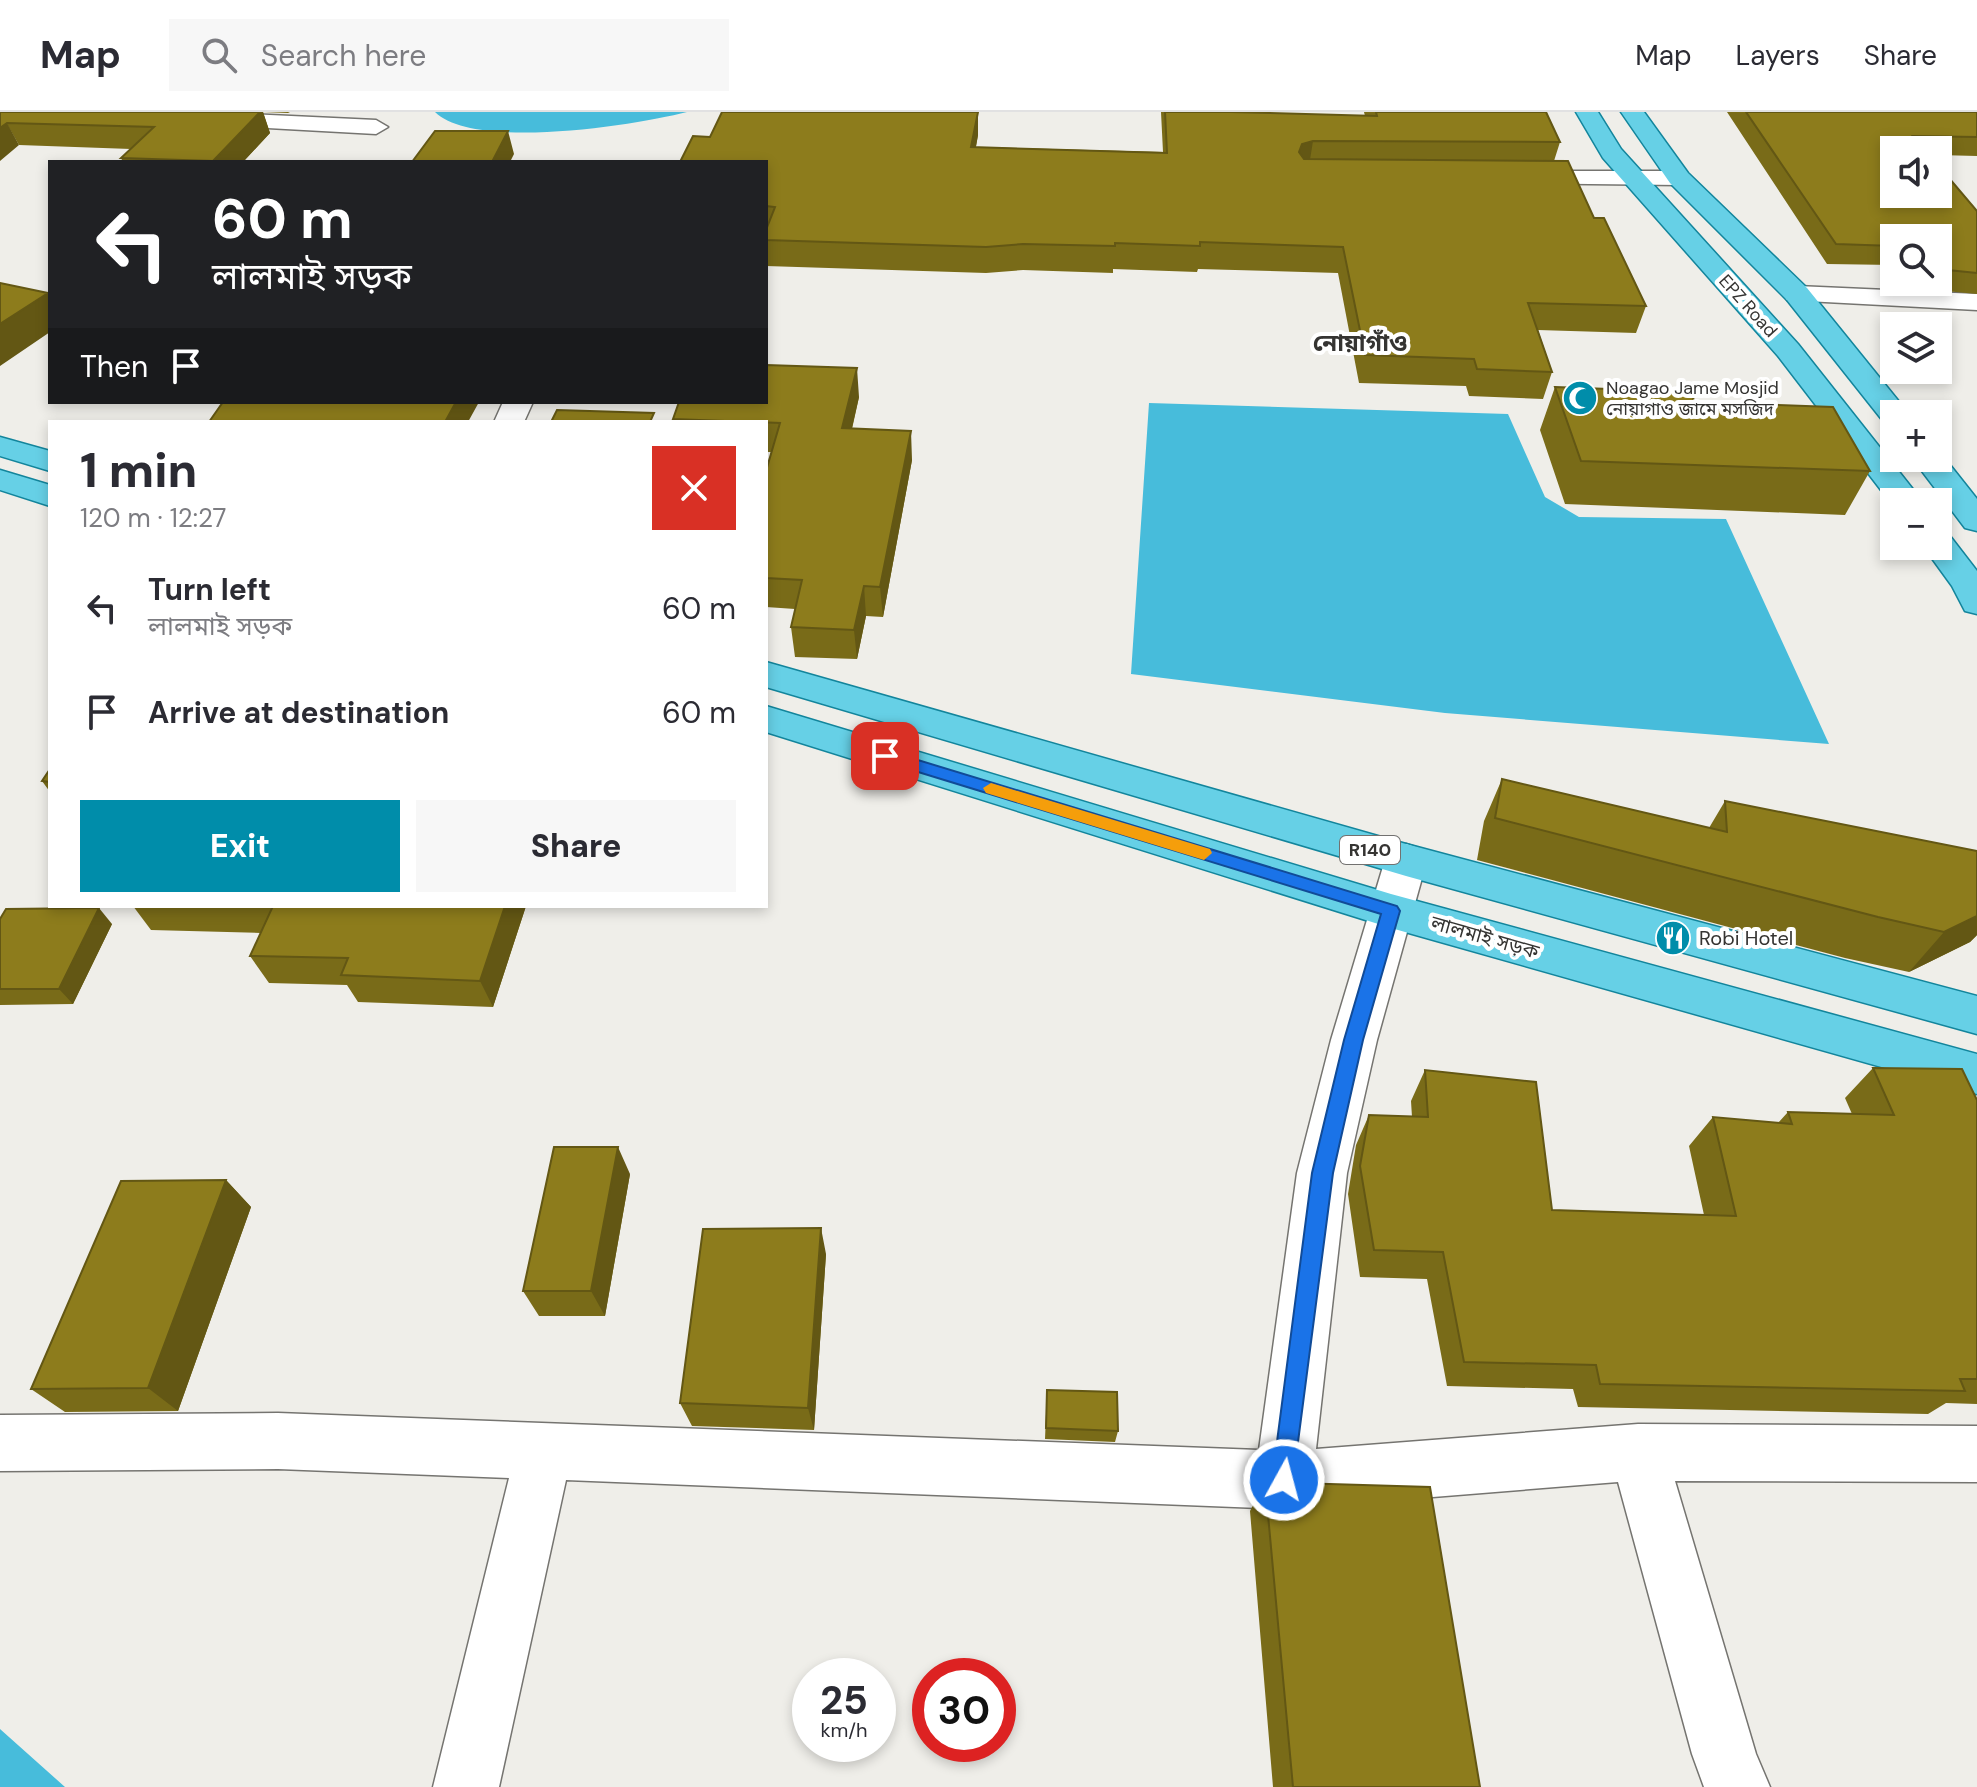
<!DOCTYPE html>
<html lang="en">
<head>
<meta charset="utf-8">
<style>
	body { margin:0; font-family:"DM Sans","Noto Sans Bengali",sans-serif; background:#f7f7f7; color:#2b2b33; height:100vh; display:flex; flex-direction:column; font-size:30px; white-space:nowrap }
	* { box-sizing:border-box; margin:0 }
	p { font-size:26px; color:#7c7c81 }
	.icon { flex:none; width:44px; height:44px; fill:none; stroke:currentColor; stroke-width:2; stroke-linecap:round; stroke-linejoin:round }
	.map { position:relative; flex:1; overflow:hidden }
	.drawer { position:absolute; left:48px; top:308px; width:720px; height:488px; display:flex; flex-direction:column; background:#fff; border-radius:0px; box-shadow:0 4px 12px #0003 }
	.drawer>* { flex:none }
	.guide { position:absolute; left:48px; top:48px; width:720px; height:244px; border-radius:0px; box-shadow:0 4px 12px #0003; background:#202124; color:#fff; overflow:hidden }
	.fabs { position:absolute; left:1880px; top:24px; display:grid; gap:16px }
	.fabs a { display:grid; place-items:center; width:72px; height:72px; border-radius:0px; background:#fff; box-shadow:0 4px 12px #0003; font-size:40px }
	.speed { position:absolute; left:792px; top:1546px; display:flex; gap:16px; font-size:40px; font-weight:700; text-align:center }
	.speed>* { display:grid; place-content:center; width:104px; height:104px; border-radius:50%; background:#fff; box-shadow:0 4px 12px #0003; line-height:1 }
	.speed small { font-size:20px; font-weight:400 }
	.speed .limit { border:12px solid #d22; background:#fff; color:#111 }
	.pin { position:absolute; display:grid; place-items:center; width:68px; height:68px; color:#fff; margin:-34px; border-radius:16px; box-shadow:0 4px 12px #0006 }
	.me { position:absolute; width:88px; margin:-44px; rotate:7deg; stroke-linejoin:round; filter:drop-shadow(0 0 6px #0008) }
	.turn { display:flex; align-items:center; gap:28px; height:168px; padding:0 32px; font-size:36px }
	.turn .icon { width:104px; height:104px; stroke-width:2.5 }
	.turn b { display:block; font-size:56px; line-height:68px }
	.then { display:flex; align-items:center; height:76px; padding:0 32px; background:#0003; gap:16px; font-size:30px }
	.round { display:grid; place-items:center; flex:none; width:84px; height:84px; border-radius:0px; background:#f7f7f7 }
	.headline { display:flex; align-items:center; justify-content:space-between; height:136px; padding:0 32px }
	h1 { font-size:48px; font-weight:800; line-height:60px }
	.button { display:flex; gap:16px; margin-top:auto; padding:16px 32px }
	.button a { flex:1; height:92px; border-radius:0px; background:#008daa; color:#fff; font-size:32px; font-weight:800; line-height:92px; text-align:center }
	.button a+a { background:#f7f7f7; color:#2b2b33 }
	ul { padding:0; list-style:none }
	li { display:flex; align-items:center; gap:24px; height:104px; padding:0 32px }
	li div { flex:1 }
	li b { display:block; font-size:30px }
	li em { font-style:normal }
	header { display:flex; align-items:center; gap:48px; box-sizing:border-box; height:112px; padding:0 40px; background:#fff; border-bottom:2px solid #e1e1e2 }
	header strong { font-size:38px }
	nav { display:flex; gap:44px; margin-inline-start:auto; font-size:28px }
	.search { width:560px; height:72px; background:#f7f7f7; display:flex; align-items:center; gap:20px; box-sizing:border-box; padding:0 28px; border-radius:0px; color:#7c7c81; font-size:30px }
	.map>svg:first-child { display:block }
</style>
</head>
<body>
<header>
<strong>Map</strong>
<div class="search"><svg class="icon" aria-label="search" viewBox="0 0 24 24"><circle cx="10" cy="10" r="6"/><path d="M15 15l6 6"/></svg>Search here</div>
<nav><a>Map</a><a>Layers</a><a>Share</a></nav>
</header>
<div class="map">
<svg width="1977" height="1675" viewBox="0 0 1977 1675">
	<rect width="100%" height="100%" fill="#efeee9"/>
	<path fill="#47bcdb" d="M 435,0 L 687,0 C 636,13 475,39 435,0 Z
		M 1149,291 L 1508,302 L 1545,385 L 1579,405 L 1726,407 L 1829,632 L 1445,601 L 1131,562 Z
		M 0,1617 L 65,1675 L 0,1675 Z"/>
	<g fill="none" stroke-linecap="round" stroke-linejoin="round">
		<g stroke="#757470" stroke-width="3">
			<path id="minor" d="M 206,0 L 376,8 L 388,15 L 376,22 L 198,12 L 194,7 Z
				M 1516,59 L 1679,59 L 1691,66 L 1679,73 L 1507,71 L 1504,66 L 1507,61 Z
				M 1797,174 L 1977,182 L 1977,198 L 1787,188 L 1783,182 L 1787,176 Z
				M 503,290 L 533,290 L 524,310 L 494,310 Z
				M 1406,732 L 1421,737 L 1427,748 L 1377,928 L 1347,1061 L 1316,1337 L 1638,1312 L 1977,1314 L 1977,1370 L 1675,1369 L 1756,1642 L 1770,1675 L 1704,1675 L 1692,1642 L 1618,1370 L 1284,1397 L 566,1368 L 499,1675 L 433,1675 L 509,1366 L 278,1357 L 0,1359 L 0,1303 L 278,1301 L 1259,1338 L 1297,1061 L 1331,928 L 1385,748 L 1391,737 Z"/>
		</g>
		<g stroke="#13859c" stroke-width="3">
			<path id="major" d="M 1576,0 L 1598,0 L 1621,37 L 1798,232 L 1923,390 L 1894,390 L 1894,395 L 1778,244 L 1603,46 Z
				M 1621,0 L 1644,0 L 1688,61 L 1807,176 L 1909,302 L 1894,302 L 1894,312 L 1883,309 L 1787,188 L 1670,71 Z
				M 0,325 L 50,339 L 50,359 L 0,344 Z
				M 1939,339 L 1977,387 L 1977,419 L 1965,416 L 1912,346 L 1938,346 Z
				M 0,358 L 50,373 L 50,394 L 0,378 Z
				M 1938,421 L 1950,424 L 1977,459 L 1977,502 L 1965,499 L 1952,474 L 1923,434 L 1938,434 Z
				M 766,550 L 1406,732 L 1977,884 L 1977,922 L 1406,764 L 766,575 Z
				M 766,594 L 1391,782 L 1977,942 L 1977,982 L 1391,816 L 766,620 Z"/>
		</g>
		<use href="#minor" fill="#fff" fill-rule="evenodd"/>
		<use href="#major" fill="#66d0e6" fill-rule="evenodd"/>
	</g>
	<path fill="#796b18" d="M 0,0 L 290,0 L 288,1 L 263,0 L 270,21 L 243,50 L 123,50 L 121,46 L 131,37 L 19,33 Z
		M 1161,0 L 1231,0 L 1365,4 L 1364,0 L 1546,0 L 1560,30 L 1554,49 L 1594,106 L 1646,194 L 1636,221 L 1538,218 L 1552,260 L 1543,287 L 1469,284 L 1466,274 L 1359,271 L 1338,161 L 1198,157 L 1197,160 L 1113,157 L 1113,161 L 1023,158 L 986,161 L 766,154 L 766,50 L 710,25 L 978,23 L 976,35 L 1163,40 Z
		M 1727,0 L 1977,0 L 1977,44 L 1938,43 L 1938,38 L 1894,38 L 1977,99 L 1977,182 L 1924,177 L 1920,170 L 1938,170 L 1938,126 L 1894,126 L 1894,153 L 1827,152 Z
		M 1555,275 L 1695,290 L 1870,359 L 1845,403 L 1565,392 L 1540,318 Z
		M 859,285 L 852,317 L 912,348 L 883,505 L 866,504 L 857,547 L 795,545 L 791,515 L 795,497 L 766,495 L 766,359 L 772,340 L 766,340 L 766,310 L 674,310 L 673,307 Z
		M 50,657 L 50,680 L 42,669 Z
		M 1502,667 L 1709,716 L 1725,689 L 1977,739 L 1977,823 L 1970,830 L 1909,860 L 1845,846 L 1477,748 L 1484,709 Z
		M 133,794 L 526,794 L 493,895 L 358,890 L 347,873 L 269,871 L 250,844 L 261,821 L 151,818 Z
		M 0,807 L 112,812 L 73,892 L 0,893 Z
		M 1873,956 L 1977,988 L 1977,1292 L 1946,1291 L 1928,1302 L 1578,1295 L 1573,1277 L 1447,1274 L 1427,1167 L 1360,1165 L 1348,1082 L 1356,1033 L 1369,1003 L 1412,1005 L 1411,989 L 1425,958 L 1552,1098 L 1704,1103 L 1689,1034 L 1713,1005 L 1778,1011 L 1788,1000 L 1852,1002 L 1845,986 Z
		M 630,1062 L 605,1204 L 539,1204 L 523,1179 Z
		M 226,1068 L 251,1095 L 178,1299 L 65,1300 L 31,1277 Z
		M 826,1142 L 814,1318 L 692,1314 L 680,1291 Z
		M 1047,1278 L 1118,1319 L 1115,1330 L 1045,1327 Z
		M 1265,1370 L 1480,1675 L 1273,1675 L 1250,1399 Z"/>
	<path fill="#635714" d="M 260,0 L 263,0 L 270,21 L 243,50 L 214,50 L 213,49 Z
		M 978,0 L 978,23 L 971,60 L 971,35 Z
		M 7,11 L 19,33 L 0,49 L 0,16 Z
		M 508,19 L 514,42 L 510,50 L 492,50 Z
		M 1313,29 L 1309,54 L 1299,40 L 1302,32 Z
		M 48,181 L 50,183 L 50,220 L 0,254 L 0,212 Z
		M 857,256 L 859,285 L 845,346 L 842,316 Z
		M 456,290 L 479,290 L 468,310 L 445,310 Z
		M 911,319 L 912,348 L 883,505 L 880,475 Z
		M 864,474 L 866,504 L 857,547 L 854,518 Z
		M 505,794 L 526,794 L 493,895 L 480,869 Z
		M 99,796 L 112,812 L 73,892 L 59,877 Z
		M 1977,804 L 1977,823 L 1970,830 L 1909,860 L 1944,820 Z
		M 618,1035 L 630,1062 L 605,1204 L 591,1179 Z
		M 226,1068 L 251,1095 L 178,1299 L 148,1276 Z
		M 821,1116 L 826,1142 L 814,1318 L 808,1296 Z"/>
	<path fill="#8d7c1c" stroke="#635714" stroke-width="2" d="M 0,0 L 260,0 L 213,49 L 121,46 L 154,15 L 7,11 L 0,16 Z
		M 722,0 L 978,0 L 971,35 L 1167,41 L 1165,0 L 1231,0 L 1377,4 L 1376,0 L 1546,0 L 1560,30 L 1313,29 L 1302,32 L 1299,40 L 1304,47 L 1568,49 L 1594,106 L 1604,106 L 1646,194 L 1528,191 L 1552,260 L 1477,257 L 1474,247 L 1365,243 L 1343,135 L 1200,130 L 1200,134 L 1115,131 L 1115,134 L 1023,132 L 986,135 L 766,128 L 766,118 L 775,95 L 766,94 L 766,50 L 680,50 L 693,24 L 710,25 Z
		M 1746,0 L 1977,0 L 1977,25 L 1913,24 L 1925,38 L 1894,38 L 1894,82 L 1938,82 L 1938,53 L 1977,99 L 1977,161 L 1938,157 L 1938,126 L 1894,126 L 1894,134 L 1836,132 Z
		M 435,19 L 508,19 L 492,50 L 412,50 Z
		M 0,171 L 48,181 L 0,212 Z
		M 766,253 L 857,256 L 842,316 L 911,319 L 880,475 L 864,474 L 854,518 L 791,515 L 802,468 L 766,466 L 766,359 L 780,311 L 673,307 L 679,290 L 766,290 Z
		M 1555,275 L 1690,280 L 1695,290 L 1833,295 L 1870,359 L 1581,349 Z
		M 223,290 L 456,290 L 445,310 L 209,310 Z
		M 557,298 L 654,301 L 650,310 L 551,310 Z
		M 50,657 L 50,670 L 42,669 Z
		M 1502,667 L 1727,720 L 1725,689 L 1977,739 L 1977,804 L 1944,820 L 1878,805 L 1495,706 Z
		M 257,794 L 505,794 L 480,869 L 341,863 L 348,846 L 250,844 L 273,794 Z
		M 99,796 L 59,877 L 0,877 L 0,807 L 6,797 Z
		M 1873,956 L 1962,957 L 1977,988 L 1977,1267 L 1960,1267 L 1965,1279 L 1600,1272 L 1596,1253 L 1464,1250 L 1443,1140 L 1374,1138 L 1360,1054 L 1369,1003 L 1428,1005 L 1425,958 L 1536,970 L 1552,1098 L 1736,1104 L 1713,1005 L 1792,1012 L 1788,1000 L 1894,1003 Z
		M 554,1035 L 618,1035 L 591,1179 L 523,1179 Z
		M 226,1068 L 148,1276 L 31,1277 L 121,1069 Z
		M 821,1116 L 808,1296 L 680,1291 L 703,1117 Z
		M 1047,1278 L 1117,1280 L 1118,1319 L 1046,1316 Z
		M 1265,1370 L 1430,1375 L 1480,1675 L 1293,1675 Z"/>
	<path fill="#1a73e8" stroke="#114b97" stroke-width="2" d="M 885,638 L 1397,794 L 1400,799 L 1363,928 L 1333,1061 L 1292,1376 L 1284,1380 L 1276,1376 L 1272,1368 L 1312,1061 L 1344,928 L 1381,802 L 879,648 L 879,640 Z"/>
	<path fill="#f59e0b" d="M 991,671 L 1210,737 L 1212,741 L 1204,748 L 986,681 L 983,676 Z"/>
	<defs>
		<g id="mosque-disc" transform="scale(1.8)"><circle r="9.5" fill="#008daa" stroke="#fff"/><path d="M3.5-4.9A6 6 0 1 0 3.5 4.9A5 5 0 1 1 3.5-4.9Z" fill="#fff"/></g>
		<g id="restaurant-disc" transform="scale(1.8)"><circle r="9.5" fill="#008daa" stroke="#fff"/><path d="M-5-6h1v4h1v-4h1v4h1v-4h1v5L-1.5 .5V6h-2V.5L-5-1ZM5-6V6H3V1.5H1.5Q1.5-4 5-6Z" fill="#fff"/></g>
	</defs>
	<g fill-rule="evenodd">
		<use href="#mosque-disc" x="1580" y="286"/>
		<use href="#restaurant-disc" x="1673" y="826"/>
	</g>
	<g text-anchor="middle" dominant-baseline="central" stroke-width="8" stroke-linejoin="round" paint-order="stroke">
		<g font-size="18" fill="#353432" stroke="#fff">
			<text transform="translate(1748 194) rotate(48)">EPZ Road</text>
		</g>
		<g font-size="18" fill="#353432" stroke="#fff" text-anchor="start">
			<text x="1606" y="276">Noagao Jame Mosjid<tspan x="1606" dy="21">নোয়াগাও জামে মসজিদ</tspan></text>
		</g>
		<rect fill="#fff" stroke="#727170" stroke-width="2" x="1340" y="724" width="60" height="28" rx="6"/>
		<g font-size="18" font-weight="bold" fill="#353432">
			<text x="1370" y="738">R140</text>
		</g>
		<g font-size="20" fill="#353432" stroke="#fff">
			<text transform="translate(1485 825) rotate(16)">লালমাই সড়ক</text>
		</g>
		<g font-size="20" fill="#353432" stroke="#fff" text-anchor="start">
			<text x="1699" y="826">Robi Hotel</text>
		</g>
		<g font-size="24" font-weight="bold" fill="#353432" stroke="#fff">
			<text x="1360" y="230">নোয়াগাঁও</text>
		</g>
	</g>
</svg>
<div class="fabs">
<a><svg class="icon" aria-label="sound" viewBox="0 0 24 24"><path d="M4 9h4l5-4v14l-5-4H4zM17 9q2 3 0 6"/></svg></a>
<a><svg class="icon" aria-label="search" viewBox="0 0 24 24"><circle cx="10" cy="10" r="6"/><path d="M15 15l6 6"/></svg></a>
<a><svg class="icon" aria-label="layers" viewBox="0 0 24 24"><path d="M12 4l9 5-9 5-9-5zM3 14l9 5 9-5"/></svg></a>
<a>+</a>
<a>−</a>
</div>
<div class="speed"><div>25<small>km/h</small></div><div class="limit">30</div></div>
<div class="pin" style="left:885px;top:644px;background:#d93025"><svg class="icon" aria-label="arrive" viewBox="0 0 24 24"><path d="M6 21V4h12l-3 4 3 4H6"/></svg></div>
<svg class="me" style="left:1284px;top:1368px" viewBox="-20 -20 40 40"><circle r="17" fill="#1a73e8" stroke="#fff" stroke-width="3"/><path d="M0-11L8 9 0 5-8 9z" fill="#fff"/></svg>
<div class="guide">
<div class="turn"><svg class="icon" aria-label="left" viewBox="0 0 24 24"><path d="M17 20v-9H6M10 6l-5 5 5 5"/></svg><div><b>60 m</b>লালমাই সড়ক</div></div>
<div class="then">Then<svg class="icon" aria-label="arrive" viewBox="0 0 24 24"><path d="M6 21V4h12l-3 4 3 4H6"/></svg></div>
</div>
<section class="drawer">
<div class="headline"><div><h1>1 min</h1><p>120 m · 12:27</p></div><a class="round" style="background:#d93025;color:#fff"><svg class="icon" aria-label="close" viewBox="0 0 24 24"><path d="M6 6l12 12M18 6L6 18"/></svg></a></div>
<ul>
<li><svg class="icon" aria-label="left" viewBox="0 0 24 24"><path d="M17 20v-9H6M10 6l-5 5 5 5"/></svg><div><b>Turn left</b><p>লালমাই সড়ক</p></div><em>60 m</em></li>
<li><svg class="icon" aria-label="arrive" viewBox="0 0 24 24"><path d="M6 21V4h12l-3 4 3 4H6"/></svg><div><b>Arrive at destination</b></div><em>60 m</em></li>
</ul>
<div class="button"><a>Exit</a><a>Share</a></div>
</section>
</div>
</body>
</html>
